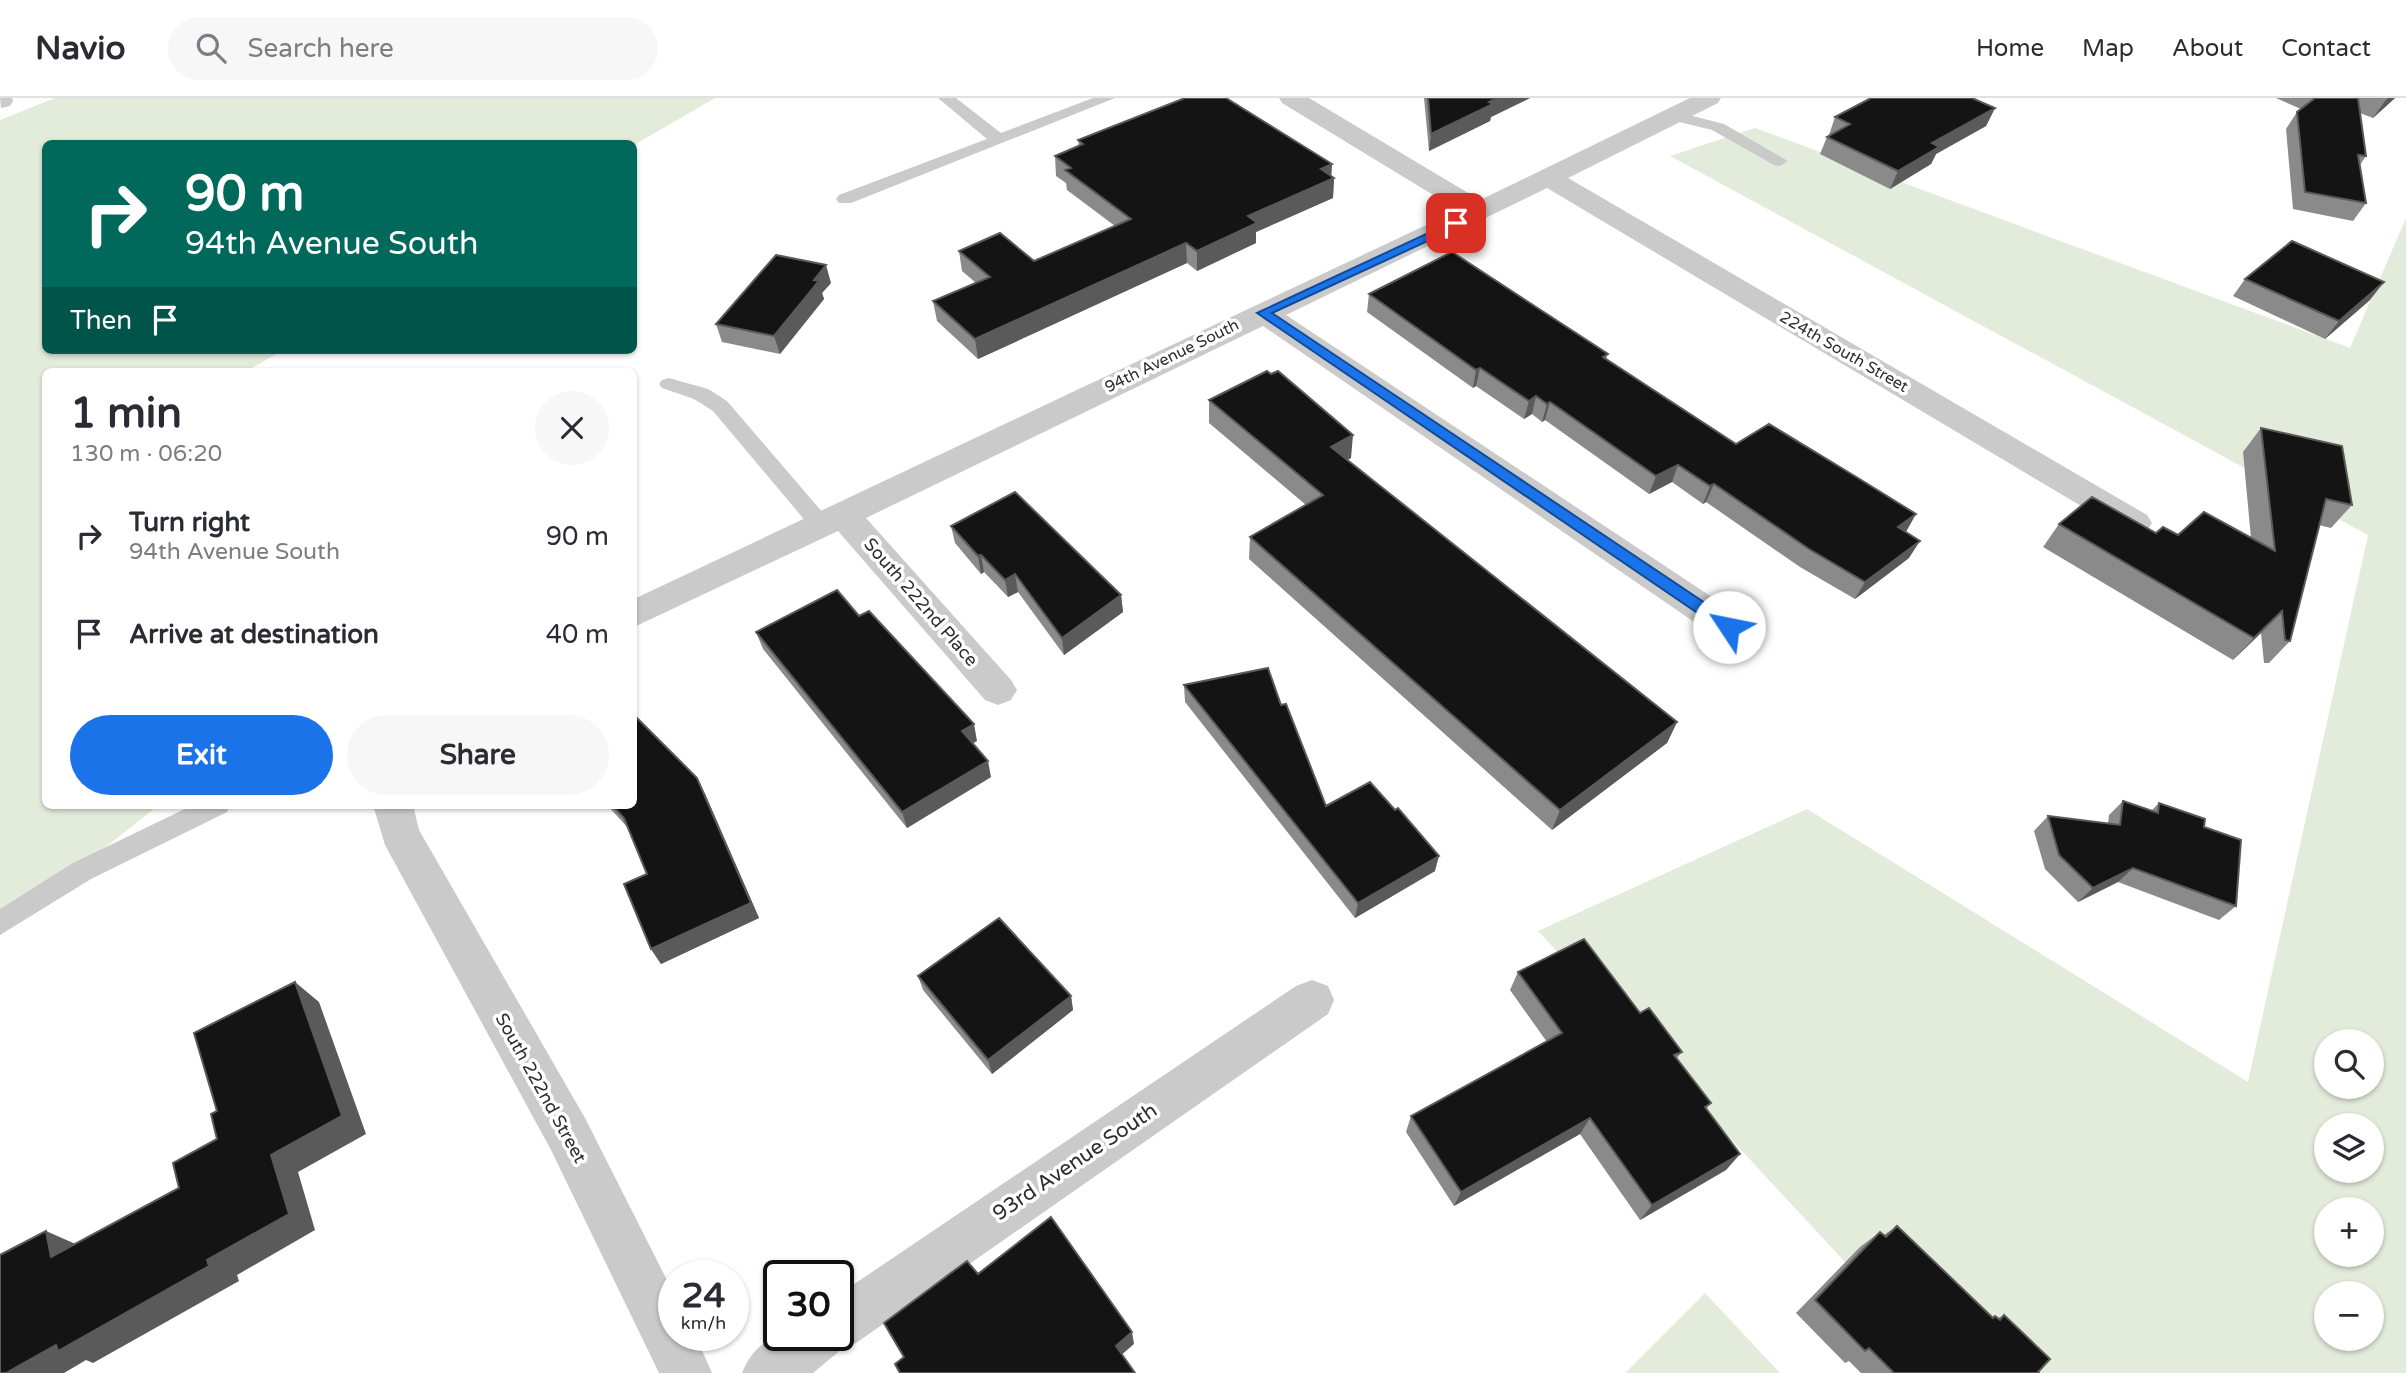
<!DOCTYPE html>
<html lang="en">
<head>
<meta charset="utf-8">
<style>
	body { margin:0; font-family:"Varela Round",sans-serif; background:#f7f7f7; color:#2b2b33; height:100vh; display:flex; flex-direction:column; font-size:26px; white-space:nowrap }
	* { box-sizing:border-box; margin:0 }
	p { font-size:23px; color:#7c7c81 }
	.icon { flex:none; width:38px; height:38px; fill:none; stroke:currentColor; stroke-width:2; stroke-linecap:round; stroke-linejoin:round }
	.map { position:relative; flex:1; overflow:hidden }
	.panel { position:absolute; left:42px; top:270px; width:595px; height:441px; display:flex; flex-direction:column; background:#fff; border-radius:10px; box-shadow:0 2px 5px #0004 }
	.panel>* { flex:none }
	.top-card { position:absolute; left:42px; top:42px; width:595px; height:214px; border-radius:10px; box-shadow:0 2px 5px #0004; background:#00695c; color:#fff; overflow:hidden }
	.tools { position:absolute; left:2314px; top:931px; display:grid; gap:14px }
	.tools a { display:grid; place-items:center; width:70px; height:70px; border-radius:50%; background:#fff; box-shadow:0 2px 5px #0004; font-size:35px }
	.speed { position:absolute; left:658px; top:1162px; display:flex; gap:14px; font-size:35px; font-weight:700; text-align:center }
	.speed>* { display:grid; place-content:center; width:91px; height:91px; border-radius:50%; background:#fff; box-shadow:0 2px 5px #0004; line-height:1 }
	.speed small { font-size:18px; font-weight:400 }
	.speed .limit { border:4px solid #111; border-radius:10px; background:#fff; color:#111 }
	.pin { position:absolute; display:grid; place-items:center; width:60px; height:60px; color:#fff; margin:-30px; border-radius:14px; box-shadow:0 4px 10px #0006 }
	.me { position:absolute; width:77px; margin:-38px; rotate:304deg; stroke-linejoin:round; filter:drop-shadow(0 0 5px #0008) }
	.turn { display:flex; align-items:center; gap:24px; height:147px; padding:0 28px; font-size:32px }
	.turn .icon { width:91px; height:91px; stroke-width:2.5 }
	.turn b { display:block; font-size:49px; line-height:60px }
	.then { display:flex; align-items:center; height:66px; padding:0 28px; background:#0003; gap:14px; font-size:26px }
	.round { display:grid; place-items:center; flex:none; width:74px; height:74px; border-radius:37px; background:#f7f7f7 }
	.summary { display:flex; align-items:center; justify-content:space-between; height:119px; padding:0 28px }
	h1 { font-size:42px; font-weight:700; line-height:52px }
	.primary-button { display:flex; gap:14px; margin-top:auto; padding:14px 28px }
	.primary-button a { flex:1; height:80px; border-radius:42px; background:#1a73e8; color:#fff; font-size:28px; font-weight:700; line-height:80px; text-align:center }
	.primary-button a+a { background:#f7f7f7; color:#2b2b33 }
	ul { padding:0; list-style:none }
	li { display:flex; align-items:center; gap:21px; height:98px; padding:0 28px }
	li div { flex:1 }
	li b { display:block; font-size:26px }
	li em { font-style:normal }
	header { display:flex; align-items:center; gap:42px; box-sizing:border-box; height:98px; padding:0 35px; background:#fff; border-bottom:2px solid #e1e1e2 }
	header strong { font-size:33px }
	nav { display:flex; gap:38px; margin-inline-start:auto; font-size:24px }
	.search { width:490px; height:63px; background:#f7f7f7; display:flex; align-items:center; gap:18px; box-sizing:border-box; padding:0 24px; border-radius:38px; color:#7c7c81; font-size:26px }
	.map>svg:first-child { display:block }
</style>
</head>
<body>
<header>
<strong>Navio</strong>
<div class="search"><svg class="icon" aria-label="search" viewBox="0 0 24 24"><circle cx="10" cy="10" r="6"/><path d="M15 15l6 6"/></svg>Search here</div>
<nav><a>Home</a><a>Map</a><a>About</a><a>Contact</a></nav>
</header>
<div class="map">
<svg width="2406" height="1275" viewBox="0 0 2406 1275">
	<rect width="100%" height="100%" fill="#fff"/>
	<path fill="#e3ebda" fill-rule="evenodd" d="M 55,0 L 715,0 L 634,47 L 46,46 L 46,252 L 283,252 L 247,273 L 46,273 L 46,707 L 159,707 L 0,832 L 0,22 Z
		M 1755,30 L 2350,250 L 2406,120 L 2406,1275 L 1948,1275 L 1538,833 L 1807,711 L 2248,984 L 2368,437 L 1670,58 ZM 2326,943 L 2371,943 L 2371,989 L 2326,989 ZM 2326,1027 L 2371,1027 L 2371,1073 L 2326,1073 ZM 2326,1111 L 2371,1111 L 2371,1157 L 2326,1157 ZM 2326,1195 L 2371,1195 L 2371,1241 L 2326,1241 Z
		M 1705,1195 L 1780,1275 L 1625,1275 Z"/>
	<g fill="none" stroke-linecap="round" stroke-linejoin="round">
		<path fill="#cacaca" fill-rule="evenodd" d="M 938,0 L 956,0 L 1001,35 L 1093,0 L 1115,0 L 851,105 L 839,105 L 836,101 L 839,97 L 987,41 Z
			M 1673,13 L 1724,26 L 1788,63 L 1780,68 L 1774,67 L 1712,32 L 1667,21 L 1667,15 Z
			M 669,280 L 708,291 L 727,303 L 829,422 L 832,427 L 829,432 L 813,432 L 713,313 L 694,301 L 662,290 L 659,286 L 662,282 Z
			M 193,707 L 231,707 L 227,714 L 91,781 L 0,837 L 0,811 L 73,765 Z"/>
		<path fill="#cacaca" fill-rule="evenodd" d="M 0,0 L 12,0 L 13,3 L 10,8 L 1,10 Z
			M 1279,0 L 1309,0 L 1480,102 L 1690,0 L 1721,0 L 1718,5 L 1568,80 L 2147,417 L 2152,425 L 2147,433 L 2135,437 L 2123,433 L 1547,90 L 1286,217 L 1742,519 L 1747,529 L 1742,539 L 1729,543 L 1716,539 L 1263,228 L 866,420 L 1011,582 L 1017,592 L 1011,602 L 998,607 L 985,602 L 838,433 L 634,529 L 634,501 L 1458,112 L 1282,5 Z
			M 373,707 L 413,707 L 419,732 L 585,1020 L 674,1196 L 674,1237 L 695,1237 L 712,1275 L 659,1275 L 551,1052 L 385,747 Z
			M 1312,882 L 1328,888 L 1334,902 L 1328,916 L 856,1245 L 843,1250 L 813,1275 L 742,1275 C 761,1228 795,1237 838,1237 L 838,1197 L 1296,888 Z"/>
	</g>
	<path fill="#8a8a8a" d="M 1424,0 L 1530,0 L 1491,19 L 1490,23 L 1429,53 Z
		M 2276,0 L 2395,0 L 2373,20 L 2360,15 L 2366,58 L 2360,67 L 2366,105 L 2353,123 L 2293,111 L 2286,31 L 2297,14 L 2301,11 Z
		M 1995,10 L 1986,28 L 1936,56 L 1931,66 L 1890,91 L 1820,56 L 1827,39 L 1830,37 L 1829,37 L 1835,19 Z
		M 1078,42 L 1332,66 L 1331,78 L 1334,80 L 1333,100 L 1256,134 L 1256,145 L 1197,173 L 1187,165 L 978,261 L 937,223 L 933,203 L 976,185 L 962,173 L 959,153 L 1034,163 L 1115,128 L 1067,92 L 1066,85 L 1056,78 L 1055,58 L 1079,48 Z
		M 2245,181 L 2370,202 L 2325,241 L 2233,198 Z
		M 831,185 L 822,195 L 824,201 L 780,256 L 722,244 L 716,226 Z
		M 1369,196 L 1608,256 L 1606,261 L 1736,346 L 1906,434 L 1909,460 L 1855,501 L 1800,469 L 1706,404 L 1703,406 L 1672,384 L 1649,396 L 1545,322 L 1542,324 L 1532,316 L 1524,321 L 1476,288 L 1473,290 L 1367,214 Z
		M 1209,302 L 1351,360 L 1347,362 L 1677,624 L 1667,645 L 1552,732 L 1249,461 L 1250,439 L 1306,407 L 1209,325 Z
		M 2261,330 L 2352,407 L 2331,430 L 2319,427 L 2290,543 L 2269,565 L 2264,565 L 2261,535 L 2233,562 L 2043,449 L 2059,426 L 2178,437 L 2251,440 L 2243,354 Z
		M 951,428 L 1121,497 L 1123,514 L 1064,557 L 1018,494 L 1008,499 L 984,474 L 981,476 L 955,445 Z
		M 859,518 L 977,643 L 973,645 L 991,679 L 907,730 L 763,551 L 756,534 Z
		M 1184,587 L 1281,607 L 1326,708 L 1435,773 L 1355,820 L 1185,604 Z
		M 697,680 L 705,696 L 759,820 L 661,866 L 651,851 L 647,776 L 628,730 L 607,707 L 634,707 Z
		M 2123,703 L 2152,712 L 2159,705 L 2204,729 L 2236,808 L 2219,822 L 2118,784 L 2078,804 L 2045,771 L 2034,733 L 2048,718 L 2108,726 L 2109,717 Z
		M 1518,874 L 1640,915 L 1682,954 L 1676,961 L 1711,1005 L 1706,1011 L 1740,1056 L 1726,1072 L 1640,1122 L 1580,1036 L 1454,1108 L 1406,1034 L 1411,1018 L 1547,944 L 1510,892 Z
		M 918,878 L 1071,898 L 1073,912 L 992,976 L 923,892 Z
		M 1897,1128 L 1992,1220 L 1995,1218 L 1998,1220 L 2004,1217 L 2039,1275 L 1861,1275 L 1849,1263 L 1845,1265 L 1796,1215 L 1860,1149 L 1880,1134 L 1884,1137 Z"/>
	<path fill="#5a5a5a" d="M 1497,0 L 1530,0 L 1491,19 L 1490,23 L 1429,53 L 1431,36 Z
		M 2388,0 L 2395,0 L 2373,20 L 2385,3 Z
		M 1995,10 L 1986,28 L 1936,56 L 1931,66 L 1890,91 L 1898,73 L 1932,45 Z
		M 1332,66 L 1331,81 L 1334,80 L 1333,100 L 1256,134 L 1256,145 L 1197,173 L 1197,153 L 1248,118 L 1321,71 Z
		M 1186,145 L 1187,165 L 978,261 L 975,241 Z
		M 826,167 L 831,185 L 822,195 L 824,201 L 780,256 L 774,238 L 814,182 Z
		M 2384,184 L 2370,202 L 2325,241 L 2339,223 Z
		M 1480,270 L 1476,288 L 1473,290 L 1476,272 Z
		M 1536,298 L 1532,316 L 1524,321 L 1529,303 Z
		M 1550,304 L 1545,322 L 1542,324 L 1547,306 Z
		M 1353,337 L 1351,360 L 1329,372 L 1331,349 Z
		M 1678,367 L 1672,384 L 1649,396 L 1656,378 Z
		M 1714,386 L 1706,404 L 1703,406 L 1710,388 Z
		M 1916,416 L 1906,434 L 1898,429 Z
		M 1920,443 L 1909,460 L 1855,501 L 1865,484 Z
		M 981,457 L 984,474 L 981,476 L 978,458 Z
		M 1015,476 L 1018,494 L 1008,499 L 1005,482 Z
		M 1121,497 L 1123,514 L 1064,557 L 1062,540 Z
		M 2282,513 L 2261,535 L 2233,562 L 2254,540 Z
		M 1677,624 L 1667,645 L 1552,732 L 1560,712 Z
		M 974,626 L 977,643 L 966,649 L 962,633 Z
		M 988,663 L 991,679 L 907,730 L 902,714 Z
		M 697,680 L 705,696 L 759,820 L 661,866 L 651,851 Z
		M 1439,758 L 1435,773 L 1355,820 L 1358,805 Z
		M 2133,770 L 2118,784 L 2078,804 L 2093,790 Z
		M 295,884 L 319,904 L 366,1036 L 298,1074 L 315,1132 L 237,1177 L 239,1183 L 93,1265 L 86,1262 L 64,1275 L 6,1275 L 207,1162 Z
		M 1071,898 L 1073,912 L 992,976 L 988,962 Z
		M 1590,1020 L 1580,1036 L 1454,1108 L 1461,1094 Z
		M 1740,1056 L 1726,1072 L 1640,1122 L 1652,1107 Z
		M 46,1133 L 80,1148 L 51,1159 Z
		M 1132,1234 L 1134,1246 L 1119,1259 L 1116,1248 Z"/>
	<path fill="#141414" stroke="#5a5a5a" stroke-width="2" d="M 1185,0 L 1226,0 L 1332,66 L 1321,71 L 1334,80 L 1248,118 L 1257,125 L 1197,153 L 1186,145 L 975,241 L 933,203 L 990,179 L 959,153 L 1000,135 L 1034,163 L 1131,121 L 1065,72 L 1071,70 L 1055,58 L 1083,46 L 1078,42 Z
		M 1428,0 L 1497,0 L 1489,4 L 1493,6 L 1431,36 Z
		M 1871,0 L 1972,0 L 1995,10 L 1932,45 L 1939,49 L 1898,73 L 1827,39 L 1850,26 L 1835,19 Z
		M 2315,0 L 2358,0 L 2366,58 L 2358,57 L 2366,105 L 2305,94 L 2297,14 Z
		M 2292,143 L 2384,184 L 2339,223 L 2245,181 Z
		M 1452,154 L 1608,256 L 1603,259 L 1736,346 L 1769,326 L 1858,380 L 1916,416 L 1898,429 L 1920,443 L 1865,484 L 1809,451 L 1714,386 L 1710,388 L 1678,367 L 1656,378 L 1550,304 L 1547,306 L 1536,298 L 1529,303 L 1480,270 L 1476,272 L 1369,196 Z
		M 776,157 L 826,167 L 814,182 L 819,183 L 774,238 L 716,226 Z
		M 1267,273 L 1271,276 L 1278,273 L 1353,337 L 1331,349 L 1677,624 L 1560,712 L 1250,439 L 1323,397 L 1209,302 Z
		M 2261,330 L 2342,348 L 2352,407 L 2326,401 L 2290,543 L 2285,542 L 2282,513 L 2254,540 L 2059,426 L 2092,399 L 2156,435 L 2163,429 L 2178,437 L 2204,414 L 2275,453 Z
		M 1015,394 L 1121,497 L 1062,540 L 1015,476 L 1005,482 L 981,457 L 978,458 L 951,428 Z
		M 837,492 L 859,518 L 869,513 L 974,626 L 962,633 L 988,663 L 902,714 L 756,534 Z
		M 1268,570 L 1281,607 L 1286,606 L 1326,708 L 1370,684 L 1395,712 L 1398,710 L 1439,758 L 1358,805 L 1184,587 Z
		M 634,617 L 697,680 L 751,805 L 651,851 L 624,786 L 647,776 L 624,720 L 612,707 L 634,707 Z
		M 2123,703 L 2158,715 L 2159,705 L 2205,721 L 2204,729 L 2241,742 L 2236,808 L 2133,770 L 2093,790 L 2059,757 L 2048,718 L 2120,727 Z
		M 999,820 L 1071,898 L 988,962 L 918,878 Z
		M 1584,841 L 1640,915 L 1649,910 L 1682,954 L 1674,957 L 1711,1005 L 1705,1009 L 1740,1056 L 1652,1107 L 1590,1020 L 1461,1094 L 1411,1018 L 1562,935 L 1518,874 Z
		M 295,884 L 342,1018 L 271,1057 L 289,1116 L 207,1162 L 209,1168 L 58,1253 L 56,1247 L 6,1275 L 0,1275 L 0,1157 L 46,1133 L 51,1159 L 179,1090 L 173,1065 L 217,1041 L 211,1016 L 217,1013 L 194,935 Z
		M 1051,1119 L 1132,1234 L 1116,1248 L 1135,1275 L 900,1275 L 895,1266 L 904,1259 L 884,1225 L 967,1163 L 978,1176 Z
		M 1897,1128 L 1993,1220 L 1995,1218 L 2000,1222 L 2004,1217 L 2050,1261 L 2038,1274 L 2039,1275 L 1894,1275 L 1869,1250 L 1865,1253 L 1815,1202 L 1880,1134 L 1886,1139 Z"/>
	<path fill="#1a73e8" stroke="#114b97" stroke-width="2" d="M 1456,122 L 1462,125 L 1460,128 L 1272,215 L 1735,525 L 1735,533 L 1724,533 L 1257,215 Z"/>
	<g text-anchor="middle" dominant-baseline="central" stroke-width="7" stroke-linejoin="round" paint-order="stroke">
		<g font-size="16" fill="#2d2d2d" stroke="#fff">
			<text transform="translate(1844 254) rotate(30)">224th South Street</text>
			<text transform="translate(1172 258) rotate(-26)">94th Avenue South</text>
		</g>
		<g font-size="18" fill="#2d2d2d" stroke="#fff">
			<text transform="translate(921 504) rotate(49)">South 222nd Place</text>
			<text transform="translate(541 990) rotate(61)">South 222nd Street</text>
		</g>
		<g font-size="21" fill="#2d2d2d" stroke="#fff">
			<text transform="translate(1075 1064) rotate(-34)">93rd Avenue South</text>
		</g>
	</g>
</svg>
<div class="tools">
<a><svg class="icon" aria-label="search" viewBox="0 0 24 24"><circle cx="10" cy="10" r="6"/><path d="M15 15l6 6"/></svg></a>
<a><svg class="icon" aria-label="layers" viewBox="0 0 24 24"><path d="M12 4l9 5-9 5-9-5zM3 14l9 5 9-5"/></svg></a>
<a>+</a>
<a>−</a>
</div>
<div class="speed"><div>24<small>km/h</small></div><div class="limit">30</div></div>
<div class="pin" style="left:1456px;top:125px;background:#d93025"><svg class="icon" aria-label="arrive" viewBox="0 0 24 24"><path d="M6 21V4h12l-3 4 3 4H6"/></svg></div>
<svg class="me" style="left:1729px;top:529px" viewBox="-20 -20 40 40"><circle r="19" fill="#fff"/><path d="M0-13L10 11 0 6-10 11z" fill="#1a73e8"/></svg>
<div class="top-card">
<div class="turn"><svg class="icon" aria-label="right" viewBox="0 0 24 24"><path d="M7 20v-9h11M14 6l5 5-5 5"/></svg><div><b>90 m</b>94th Avenue South</div></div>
<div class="then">Then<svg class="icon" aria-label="arrive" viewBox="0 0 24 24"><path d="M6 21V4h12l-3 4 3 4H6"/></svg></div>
</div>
<section class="panel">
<div class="summary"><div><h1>1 min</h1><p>130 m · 06:20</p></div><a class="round"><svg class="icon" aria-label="close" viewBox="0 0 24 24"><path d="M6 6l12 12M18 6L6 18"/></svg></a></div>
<ul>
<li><svg class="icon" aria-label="right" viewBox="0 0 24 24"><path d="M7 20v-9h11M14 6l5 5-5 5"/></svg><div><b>Turn right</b><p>94th Avenue South</p></div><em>90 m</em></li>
<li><svg class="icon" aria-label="arrive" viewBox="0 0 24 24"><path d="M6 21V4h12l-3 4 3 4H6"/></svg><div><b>Arrive at destination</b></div><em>40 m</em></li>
</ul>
<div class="primary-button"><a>Exit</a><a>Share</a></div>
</section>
</div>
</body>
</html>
